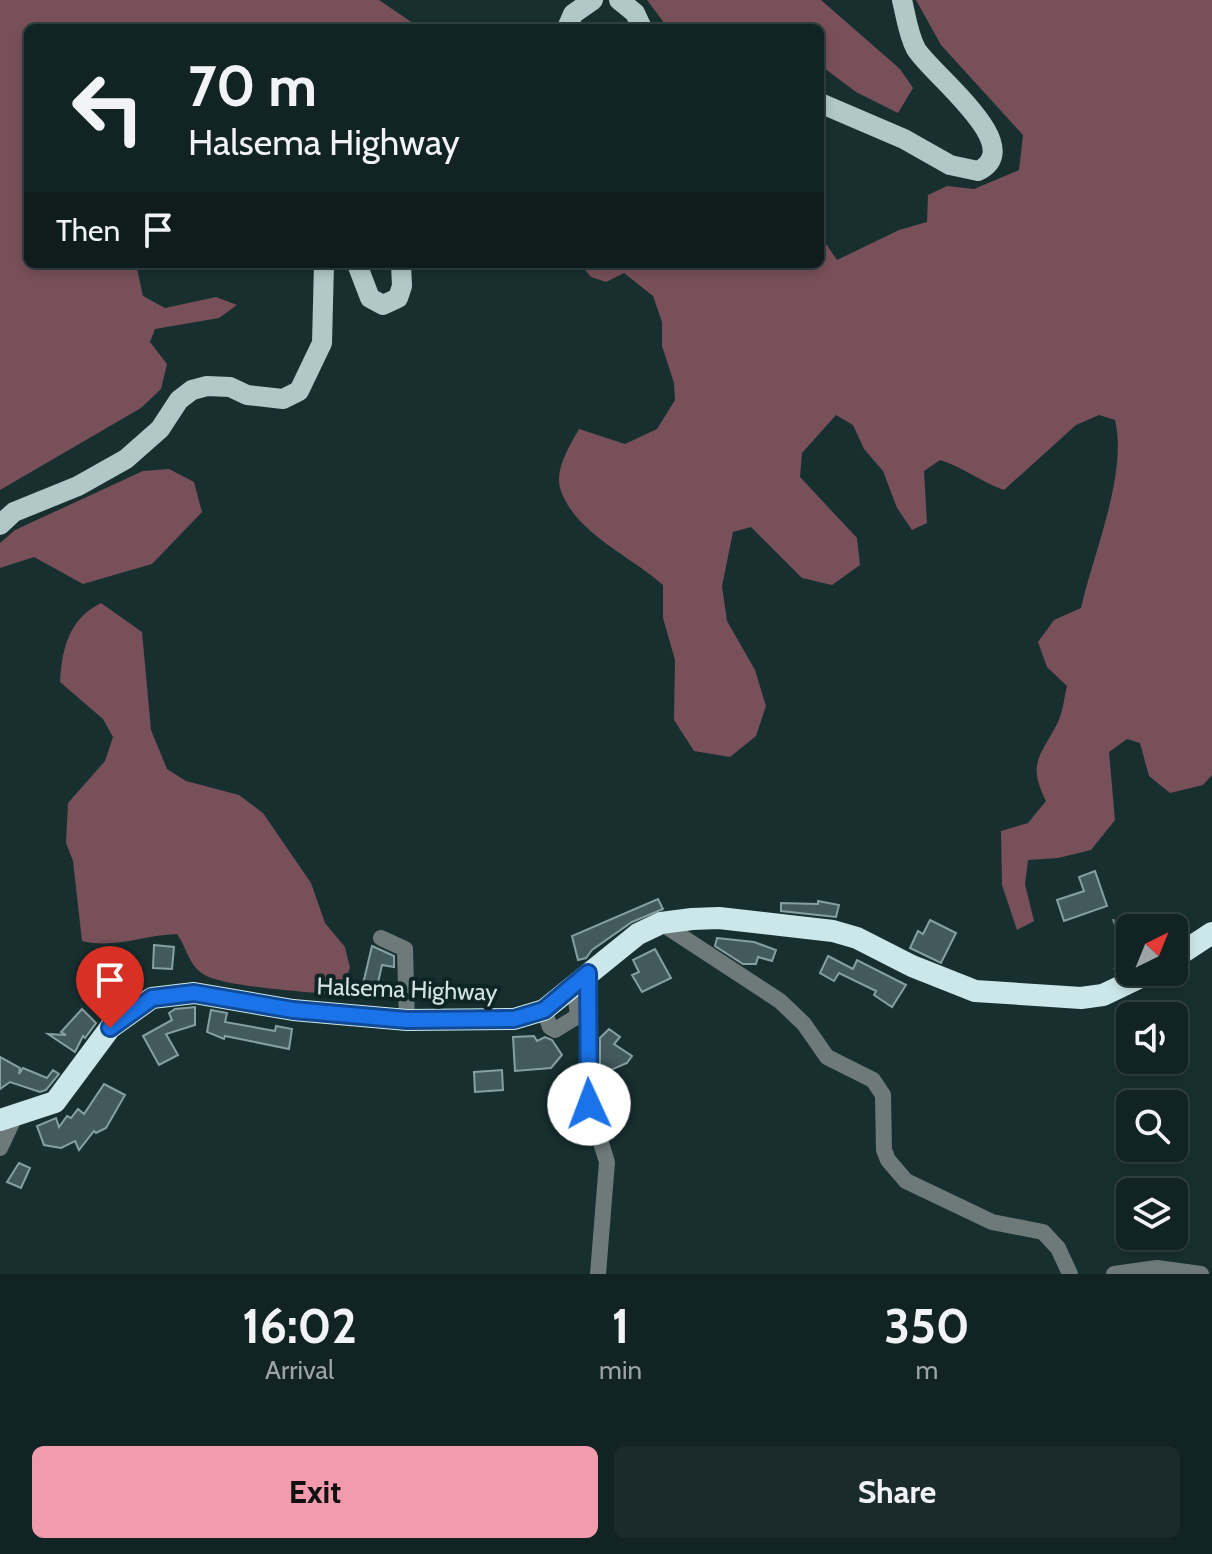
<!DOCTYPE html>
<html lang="en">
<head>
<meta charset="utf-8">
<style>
	body { margin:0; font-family:Cabin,sans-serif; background:#1b2b2c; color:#f1f3f6; height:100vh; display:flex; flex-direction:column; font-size:30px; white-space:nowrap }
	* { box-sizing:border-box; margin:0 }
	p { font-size:26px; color:#9ca4a6 }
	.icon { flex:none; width:44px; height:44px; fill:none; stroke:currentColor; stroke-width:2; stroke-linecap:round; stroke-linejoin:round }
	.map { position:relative; height:1274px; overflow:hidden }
	.panel { display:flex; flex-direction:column; background:#122324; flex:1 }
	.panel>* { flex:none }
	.hud { position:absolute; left:24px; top:24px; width:800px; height:244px; border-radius:12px; box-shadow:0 4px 12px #0003,0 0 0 2px #314041; background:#122324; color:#f1f3f6; overflow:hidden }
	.needle { width:52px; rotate:43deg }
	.controls { position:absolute; left:1116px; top:914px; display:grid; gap:16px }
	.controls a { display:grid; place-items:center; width:72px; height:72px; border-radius:12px; background:#122324; box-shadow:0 4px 12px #0003,0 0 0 2px #314041; font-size:40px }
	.pin { position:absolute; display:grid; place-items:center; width:68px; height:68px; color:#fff; margin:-82px -34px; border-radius:50% 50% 50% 0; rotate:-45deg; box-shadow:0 0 8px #0007 }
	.pin .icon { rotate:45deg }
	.me { position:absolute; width:88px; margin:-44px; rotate:358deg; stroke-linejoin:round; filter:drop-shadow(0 0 6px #0008) }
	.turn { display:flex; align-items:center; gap:28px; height:168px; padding:0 32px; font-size:36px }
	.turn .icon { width:104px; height:104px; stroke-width:2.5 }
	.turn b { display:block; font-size:56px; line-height:68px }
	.then { display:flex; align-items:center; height:76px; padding:0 32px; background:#0003; gap:16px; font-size:30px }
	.eta { display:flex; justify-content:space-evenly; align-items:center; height:136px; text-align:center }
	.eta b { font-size:48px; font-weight:700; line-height:56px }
	.primary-button { display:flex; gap:16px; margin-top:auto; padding:16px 32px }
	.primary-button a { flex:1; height:92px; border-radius:12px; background:#f29aae; color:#111; font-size:32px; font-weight:700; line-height:92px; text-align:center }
	.primary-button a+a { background:#1b2b2c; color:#f1f3f6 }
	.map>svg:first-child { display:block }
</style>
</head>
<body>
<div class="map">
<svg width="1212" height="1274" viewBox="0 0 1212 1274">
	<rect width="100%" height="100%" fill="#182f30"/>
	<path fill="#785059" d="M 0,0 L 379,0 L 420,28 L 28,28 L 28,264 L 136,264 L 143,296 L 165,308 L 216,297 L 237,305 L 219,318 L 155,329 L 150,342 L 167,364 L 161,389 L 141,408 L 0,490 Z
		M 647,0 L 821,0 L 900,69 L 913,88 L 898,113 L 856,92 L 820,65 L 820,28 L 668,28 Z
		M 916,0 L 1212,0 L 1212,775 L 1203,785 L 1170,793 L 1149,776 L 1140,743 L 1127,739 L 1109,752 L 1115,820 L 1091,850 L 1058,858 L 1028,860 L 1025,884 L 1034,921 L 1017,930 L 1002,885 L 1001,831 L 1028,823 L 1046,801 C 1027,763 1040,757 1057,724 C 1063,713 1064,698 1067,686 L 1047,667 L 1038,642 L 1054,620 L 1081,608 C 1093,554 1128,474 1115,420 L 1099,415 L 1076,425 L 1004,490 C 981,482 963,467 940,460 L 924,471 L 927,523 L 912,530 L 897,508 L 883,471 L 864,449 L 853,425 L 836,415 L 802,453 L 800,477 L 857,538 L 860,565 L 832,585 L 802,578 L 751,527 L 733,532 L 722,586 L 727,621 L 755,670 L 766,706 L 756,736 L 730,757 L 694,751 L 674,720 L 675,660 L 663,618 L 663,585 C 631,556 574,533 560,488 C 555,469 570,445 579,429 L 625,444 L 657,429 L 675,400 L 674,383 L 662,346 L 662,322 L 653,296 L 624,273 L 606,282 L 591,277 L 580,264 L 820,264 L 820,235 L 837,260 L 899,230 L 927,222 L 928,195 L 947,186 L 974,189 L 1019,170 L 1023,135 L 941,45 Z
		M 169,469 L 194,482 L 202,512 L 152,564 L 83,584 L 34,557 L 0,568 L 0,543 L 15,530 L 143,471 Z
		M 101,603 L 142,632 L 151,730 L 167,769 L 186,781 L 239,795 L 263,813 L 311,883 L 325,923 L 345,947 L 350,968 L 338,995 C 310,992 222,987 203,974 C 188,964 187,948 177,934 C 143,935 116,949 82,941 L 73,861 L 66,843 L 68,803 L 105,761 L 113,737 L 103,719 L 60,682 C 62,648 69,619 101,603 Z"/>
	<path fill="#435a5c" stroke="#86a0a1" stroke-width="2" d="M 1095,871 L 1107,906 L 1064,921 L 1057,900 L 1084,891 L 1079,877 Z
		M 658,899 L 663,909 L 632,922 L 592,950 L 586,958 L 578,960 L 572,936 Z
		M 818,901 L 839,905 L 836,917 L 781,911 L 781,903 L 818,904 Z
		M 930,920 L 956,933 L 941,963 L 910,948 L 918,931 L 923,934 Z
		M 717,938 L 754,942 L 776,950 L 772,961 L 758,957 L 756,964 L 743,964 L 715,946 Z
		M 154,945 L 174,947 L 172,969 L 153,968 Z
		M 372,946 L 394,956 L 394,967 L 382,965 L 377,987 L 363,984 Z
		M 655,949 L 671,978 L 642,992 L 632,975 L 639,972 L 633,960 Z
		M 828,956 L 853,969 L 857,960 L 906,985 L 892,1007 L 874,995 L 876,991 L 839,973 L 834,981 L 820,973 Z
		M 195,1007 L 195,1025 L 166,1034 L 178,1055 L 159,1065 L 143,1036 L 172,1020 L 169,1013 L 175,1009 Z
		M 82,1009 L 96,1023 L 85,1038 L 83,1036 L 75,1052 L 48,1034 L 66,1035 L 61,1032 Z
		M 211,1010 L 227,1013 L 225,1022 L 275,1031 L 276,1026 L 292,1029 L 289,1049 L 225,1036 L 224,1039 L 207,1032 Z
		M 609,1029 L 620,1037 L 614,1044 L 632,1056 L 627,1063 L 606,1072 L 600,1068 L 600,1038 Z
		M 534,1036 L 537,1041 L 545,1037 L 552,1040 L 562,1055 L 551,1068 L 515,1071 L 513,1037 Z
		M 0,1057 L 20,1068 L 19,1074 L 23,1068 L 47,1078 L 53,1070 L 59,1074 L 46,1090 L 40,1092 L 10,1082 L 0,1089 Z
		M 502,1070 L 503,1090 L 475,1092 L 474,1072 Z
		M 104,1084 L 125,1095 L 106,1128 L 96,1133 L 94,1131 L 79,1150 L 75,1141 L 61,1148 L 44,1145 L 37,1126 L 56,1118 L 59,1127 L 67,1116 L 71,1118 L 78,1109 L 84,1114 Z
		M 19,1163 L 30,1168 L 21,1188 L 7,1182 Z"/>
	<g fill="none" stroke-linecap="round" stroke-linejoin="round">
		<path stroke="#7c8e8f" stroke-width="2" stroke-dasharray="6 6" stroke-linecap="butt" d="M 1113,919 L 1123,948 L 1114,970"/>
		<path stroke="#6e7979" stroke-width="16" d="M 661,923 L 780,1001 L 804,1024 L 827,1057 L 873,1080 L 883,1095 L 884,1150 L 888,1160 L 906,1181 L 992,1222 L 1043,1232 L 1058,1248 L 1070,1274
			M 381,938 L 405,949 L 407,1020
			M 588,973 L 589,1104 L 607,1162 L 598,1274
			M 544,1010 L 550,1027 L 555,1030 L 578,1016 L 576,1000
			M 0,1148 L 17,1112
			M 1114,1274 L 1157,1268 L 1201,1274"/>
		<path stroke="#b1c8c9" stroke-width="20" d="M 619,0 L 635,13 L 642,28
			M 567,28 L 573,14 L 593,0
			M 820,103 L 904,139 L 950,165 L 978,171 C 1029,147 932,75 916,49 C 908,34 906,16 902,0
			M 357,264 L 370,298 L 383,305 L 398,298 L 402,286 L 401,264
			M 0,525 L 14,512 L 78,486 L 126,459 L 160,429 L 179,400 L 192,390 L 207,386 L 230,387 L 247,395 L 283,399 L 299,391 L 322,343 L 324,264"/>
		<path stroke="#cce7e9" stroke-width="22" d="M 1174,958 L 1212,933
			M 0,1120 L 55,1102 L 110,1028 L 152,998 L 194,993 L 293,1010 L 407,1020 L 514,1019 L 544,1010 L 638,934 L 661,923 L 692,919 L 719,918 L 833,931 L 857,938 L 912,966 L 975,991 L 1081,998 L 1103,995 L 1151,972"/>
	</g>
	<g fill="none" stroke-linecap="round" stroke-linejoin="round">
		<g stroke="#114b97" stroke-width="20">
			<path id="route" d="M 110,1028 L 152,998 L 194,993 L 293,1010 L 407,1020 L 514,1019 L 544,1010 L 588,973 L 589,1104"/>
		</g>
		<use href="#route" stroke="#1a73e8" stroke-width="14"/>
	</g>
	<g text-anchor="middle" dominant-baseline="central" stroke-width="8" stroke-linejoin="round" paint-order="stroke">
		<g font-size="24" fill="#d5e2e3" stroke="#0e2526">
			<text transform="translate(407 989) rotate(2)">Halsema Highway</text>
		</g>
	</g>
</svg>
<div class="controls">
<a><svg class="needle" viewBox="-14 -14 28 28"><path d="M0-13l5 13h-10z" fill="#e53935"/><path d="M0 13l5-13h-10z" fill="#9ca4a6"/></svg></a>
<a><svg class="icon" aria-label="sound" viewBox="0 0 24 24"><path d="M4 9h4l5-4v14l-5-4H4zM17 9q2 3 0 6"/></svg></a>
<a><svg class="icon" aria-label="search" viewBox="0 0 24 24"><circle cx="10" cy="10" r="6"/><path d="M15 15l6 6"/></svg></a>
<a><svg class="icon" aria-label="layers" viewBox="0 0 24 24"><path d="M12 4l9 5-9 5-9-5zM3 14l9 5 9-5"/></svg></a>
</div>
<div class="pin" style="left:110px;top:1028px;background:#d93025"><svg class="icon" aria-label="arrive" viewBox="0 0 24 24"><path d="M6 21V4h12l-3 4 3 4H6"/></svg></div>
<svg class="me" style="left:589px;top:1104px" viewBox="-20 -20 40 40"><circle r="19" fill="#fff"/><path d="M0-13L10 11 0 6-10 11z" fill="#1a73e8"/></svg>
<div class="hud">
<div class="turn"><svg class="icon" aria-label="left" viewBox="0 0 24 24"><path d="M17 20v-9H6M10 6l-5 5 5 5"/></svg><div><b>70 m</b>Halsema Highway</div></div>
<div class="then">Then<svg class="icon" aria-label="arrive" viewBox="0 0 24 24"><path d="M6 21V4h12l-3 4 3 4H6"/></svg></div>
</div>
</div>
<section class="panel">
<div class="eta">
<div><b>16:02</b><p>Arrival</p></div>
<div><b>1</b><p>min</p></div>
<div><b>350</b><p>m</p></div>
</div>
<div class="primary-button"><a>Exit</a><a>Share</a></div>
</section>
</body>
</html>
